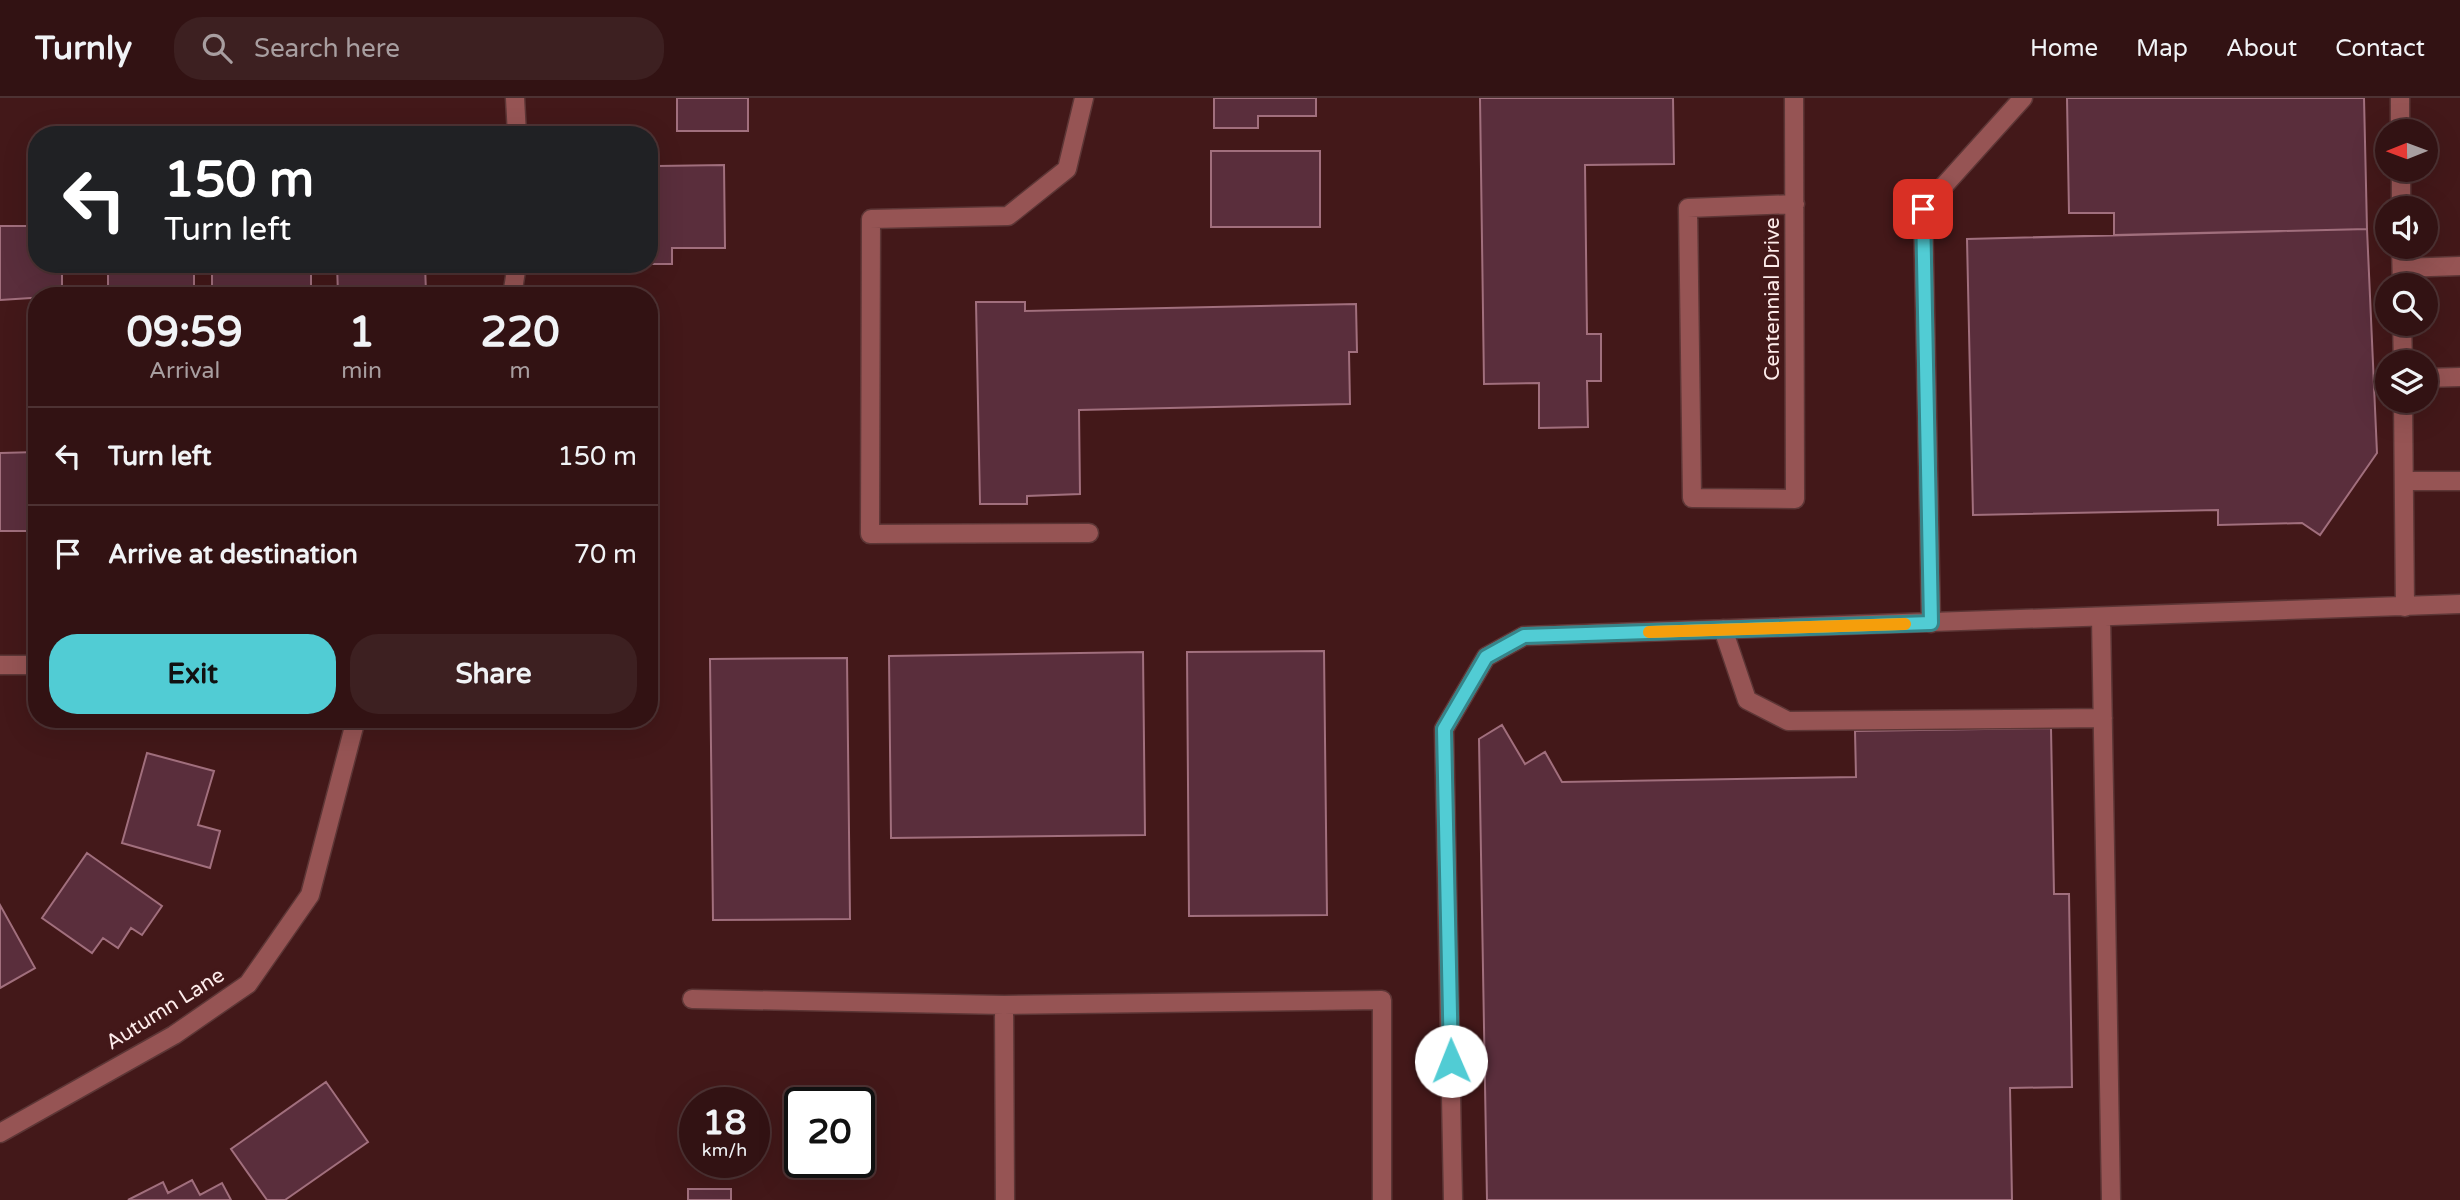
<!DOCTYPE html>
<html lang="en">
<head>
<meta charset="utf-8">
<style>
	body { margin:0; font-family:"Varela Round",sans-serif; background:#3d2021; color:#f1f3f6; height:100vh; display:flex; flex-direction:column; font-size:26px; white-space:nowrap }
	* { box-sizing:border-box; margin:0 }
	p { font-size:23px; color:#a89ea0 }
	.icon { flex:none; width:38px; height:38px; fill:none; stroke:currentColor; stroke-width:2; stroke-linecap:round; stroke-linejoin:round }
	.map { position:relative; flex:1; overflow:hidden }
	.drawer { position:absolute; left:28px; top:189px; width:630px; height:441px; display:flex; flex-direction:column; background:#321213; border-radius:28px; box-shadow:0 7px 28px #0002,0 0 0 2px #4d3233 }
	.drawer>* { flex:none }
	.top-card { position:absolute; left:28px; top:28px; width:630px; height:147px; border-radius:28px; box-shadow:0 7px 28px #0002,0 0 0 2px #4d3233; background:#202124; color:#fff; overflow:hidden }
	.needle { width:46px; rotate:269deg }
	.tools { position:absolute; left:2375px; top:21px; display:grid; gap:14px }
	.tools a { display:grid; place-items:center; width:63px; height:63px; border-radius:50%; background:#321213; box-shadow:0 7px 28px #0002,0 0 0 2px #4d3233; font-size:35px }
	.speed { position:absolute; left:679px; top:989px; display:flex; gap:14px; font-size:35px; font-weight:700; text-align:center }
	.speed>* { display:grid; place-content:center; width:91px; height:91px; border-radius:50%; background:#321213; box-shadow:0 7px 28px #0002,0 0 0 2px #4d3233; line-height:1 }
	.speed small { font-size:18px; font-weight:400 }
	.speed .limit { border:4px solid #111; border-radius:10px; background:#fff; color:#111 }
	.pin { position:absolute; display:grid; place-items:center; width:60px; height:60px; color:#fff; margin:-30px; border-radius:14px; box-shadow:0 4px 10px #0006 }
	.me { position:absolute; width:77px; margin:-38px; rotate:359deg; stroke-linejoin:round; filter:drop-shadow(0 0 5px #0008) }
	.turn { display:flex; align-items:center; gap:24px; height:147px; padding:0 21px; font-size:32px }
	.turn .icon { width:91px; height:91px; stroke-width:2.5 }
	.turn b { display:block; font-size:49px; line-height:60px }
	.eta { display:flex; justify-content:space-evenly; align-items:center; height:119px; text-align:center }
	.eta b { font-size:42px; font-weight:800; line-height:49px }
	.cta { display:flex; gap:14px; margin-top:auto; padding:14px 21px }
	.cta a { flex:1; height:80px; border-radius:28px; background:#51ccd4; color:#111; font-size:28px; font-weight:800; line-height:80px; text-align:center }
	.cta a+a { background:#3d2021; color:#f1f3f6 }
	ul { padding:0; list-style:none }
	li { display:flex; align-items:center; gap:21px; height:98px; padding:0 21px; border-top:2px solid #4d3233 }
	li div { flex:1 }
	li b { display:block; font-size:26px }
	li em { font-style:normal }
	header { display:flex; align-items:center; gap:42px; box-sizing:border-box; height:98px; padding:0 35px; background:#321213; border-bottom:2px solid #4d3233 }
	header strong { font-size:33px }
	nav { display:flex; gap:38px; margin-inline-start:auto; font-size:24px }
	.search { width:490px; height:63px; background:#3d2021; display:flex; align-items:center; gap:18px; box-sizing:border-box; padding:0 24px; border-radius:28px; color:#a89ea0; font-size:26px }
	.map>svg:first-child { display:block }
</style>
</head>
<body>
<header>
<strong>Turnly</strong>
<div class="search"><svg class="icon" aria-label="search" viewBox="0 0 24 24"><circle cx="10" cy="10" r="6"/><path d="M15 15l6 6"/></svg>Search here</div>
<nav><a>Home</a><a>Map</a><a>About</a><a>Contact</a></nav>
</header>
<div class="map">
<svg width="2460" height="1102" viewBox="0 0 2460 1102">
	<rect width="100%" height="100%" fill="#431819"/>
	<path fill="#5a2e3c" stroke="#a16f7d" stroke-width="2" d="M 677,0 L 748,0 L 748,33 L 677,33 Z
		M 1214,0 L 1316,0 L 1316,18 L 1258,18 L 1258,30 L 1214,30 Z
		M 1480,0 L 1673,0 L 1674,66 L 1585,67 L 1587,236 L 1601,236 L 1601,283 L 1587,283 L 1588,329 L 1539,330 L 1539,285 L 1484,286 Z
		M 2067,0 L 2364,0 L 2367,131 L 2114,137 L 2114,115 L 2069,115 Z
		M 1211,53 L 1320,53 L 1320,129 L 1211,129 Z
		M 724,67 L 725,150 L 672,150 L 672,166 L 649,166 L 649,122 L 658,122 L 658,68 Z
		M 32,106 L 37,106 L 37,166 L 62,166 L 62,198 L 0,202 L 0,128 L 32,128 Z
		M 2367,131 L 2377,355 L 2320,437 L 2302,425 L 2218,427 L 2218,412 L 1973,417 L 1967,141 Z
		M 108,166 L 194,166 L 194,194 L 108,194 Z
		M 212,166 L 311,166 L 311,198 L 212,198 Z
		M 337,166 L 425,166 L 426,195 L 338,197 Z
		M 976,204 L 1025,204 L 1025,213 L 1356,206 L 1357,254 L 1349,254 L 1350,306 L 1079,312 L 1080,396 L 1027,398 L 1027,406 L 980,406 Z
		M 37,354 L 37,452 L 35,452 L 35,433 L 0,433 L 0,355 Z
		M 1324,553 L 1327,817 L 1189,818 L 1187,554 Z
		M 1143,554 L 1145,737 L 891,740 L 889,558 Z
		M 847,560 L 850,821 L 713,822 L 710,561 Z
		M 1502,627 L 1525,666 L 1545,654 L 1562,684 L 1856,679 L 1855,633 L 2051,630 L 2054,796 L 2069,796 L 2072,989 L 2010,990 L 2012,1102 L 1487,1102 L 1479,641 Z
		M 147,655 L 214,673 L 198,727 L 220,733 L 210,770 L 122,745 Z
		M 87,755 L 162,808 L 142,837 L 131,830 L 118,850 L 103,840 L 92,855 L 42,820 Z
		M 0,807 L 35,870 L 0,890 Z
		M 326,984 L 368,1044 L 285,1102 L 267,1102 L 231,1051 Z
		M 192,1082 L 200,1097 L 222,1085 L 231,1102 L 128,1102 L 163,1084 L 168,1095 Z
		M 688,1091 L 731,1091 L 731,1102 L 688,1102 Z"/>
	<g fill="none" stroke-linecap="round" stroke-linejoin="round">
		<g stroke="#5d3636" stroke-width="21">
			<path id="minor" d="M 515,0 L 517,37
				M 1084,0 L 1067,71 L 1008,118 L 871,121 L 870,436 L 1089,435
				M 1794,0 L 1795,401 L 1692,400 L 1688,110 L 1795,106
				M 2400,0 L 2400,33
				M 2401,72 L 2401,110
				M 2401,149 L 2402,187
				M 2402,170 L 2460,168
				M 512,198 L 517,166
				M 2402,226 L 2403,264
				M 2426,280 L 2460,279
				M 2403,303 L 2405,509
				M 2404,383 L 2460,383
				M 2101,519 L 2111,1102
				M 1931,525 L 1923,111 L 2023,0
				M 1723,531 L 1747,602 L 1788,623 L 2103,620
				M 0,567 L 37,567
				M 692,901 L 1004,907 L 1382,902 L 1382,1102
				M 1004,907 L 1005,1102
				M 0,1035 L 174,937 L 248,886 L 310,797 L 356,621
				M 1453,1102 L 1444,631 L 1486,559 L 1524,538 L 2460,506"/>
		</g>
		<use href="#minor" stroke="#965454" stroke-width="18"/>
	</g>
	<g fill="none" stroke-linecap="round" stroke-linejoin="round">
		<g stroke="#35858a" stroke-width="18">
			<path id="route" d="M 1451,963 L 1444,631 L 1486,559 L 1524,538 L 1931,525 L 1923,111"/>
		</g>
		<use href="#route" stroke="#51ccd4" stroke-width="12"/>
		<path stroke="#f59e0b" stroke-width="12" d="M 1649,534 L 1905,526"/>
	</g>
	<g text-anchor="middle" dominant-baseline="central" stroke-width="7" stroke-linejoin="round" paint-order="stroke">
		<g font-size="21" fill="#fdebea" stroke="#431819">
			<text transform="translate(1772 201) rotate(-90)">Centennial Drive</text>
			<text transform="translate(165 911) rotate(-32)">Autumn Lane</text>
		</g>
	</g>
</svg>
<div class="tools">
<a><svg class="needle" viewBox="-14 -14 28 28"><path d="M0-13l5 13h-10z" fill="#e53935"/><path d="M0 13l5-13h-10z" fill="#a89ea0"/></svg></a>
<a><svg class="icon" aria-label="sound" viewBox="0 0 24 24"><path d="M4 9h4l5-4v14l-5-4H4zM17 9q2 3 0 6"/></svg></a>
<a><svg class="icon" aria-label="search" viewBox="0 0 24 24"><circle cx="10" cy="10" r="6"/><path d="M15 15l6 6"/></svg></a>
<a><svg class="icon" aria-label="layers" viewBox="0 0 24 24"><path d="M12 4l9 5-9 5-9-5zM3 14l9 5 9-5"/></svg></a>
</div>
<div class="speed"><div>18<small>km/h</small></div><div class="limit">20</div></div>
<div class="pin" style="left:1923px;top:111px;background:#d93025"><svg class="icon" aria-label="arrive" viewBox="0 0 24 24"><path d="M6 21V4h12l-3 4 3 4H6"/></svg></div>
<svg class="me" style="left:1451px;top:963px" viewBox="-20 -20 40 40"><circle r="19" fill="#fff"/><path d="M0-13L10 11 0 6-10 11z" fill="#51ccd4"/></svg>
<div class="top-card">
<div class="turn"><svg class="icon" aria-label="left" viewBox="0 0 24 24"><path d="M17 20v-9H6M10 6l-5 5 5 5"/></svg><div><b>150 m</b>Turn left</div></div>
</div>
<section class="drawer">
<div class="eta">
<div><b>09:59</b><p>Arrival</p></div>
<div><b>1</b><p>min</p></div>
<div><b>220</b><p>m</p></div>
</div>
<ul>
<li><svg class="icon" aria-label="left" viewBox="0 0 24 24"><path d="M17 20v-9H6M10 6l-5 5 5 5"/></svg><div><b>Turn left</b></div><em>150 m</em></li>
<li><svg class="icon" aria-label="arrive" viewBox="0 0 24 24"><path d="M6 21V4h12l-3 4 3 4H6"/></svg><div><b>Arrive at destination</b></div><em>70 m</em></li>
</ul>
<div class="cta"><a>Exit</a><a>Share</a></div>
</section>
</div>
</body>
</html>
